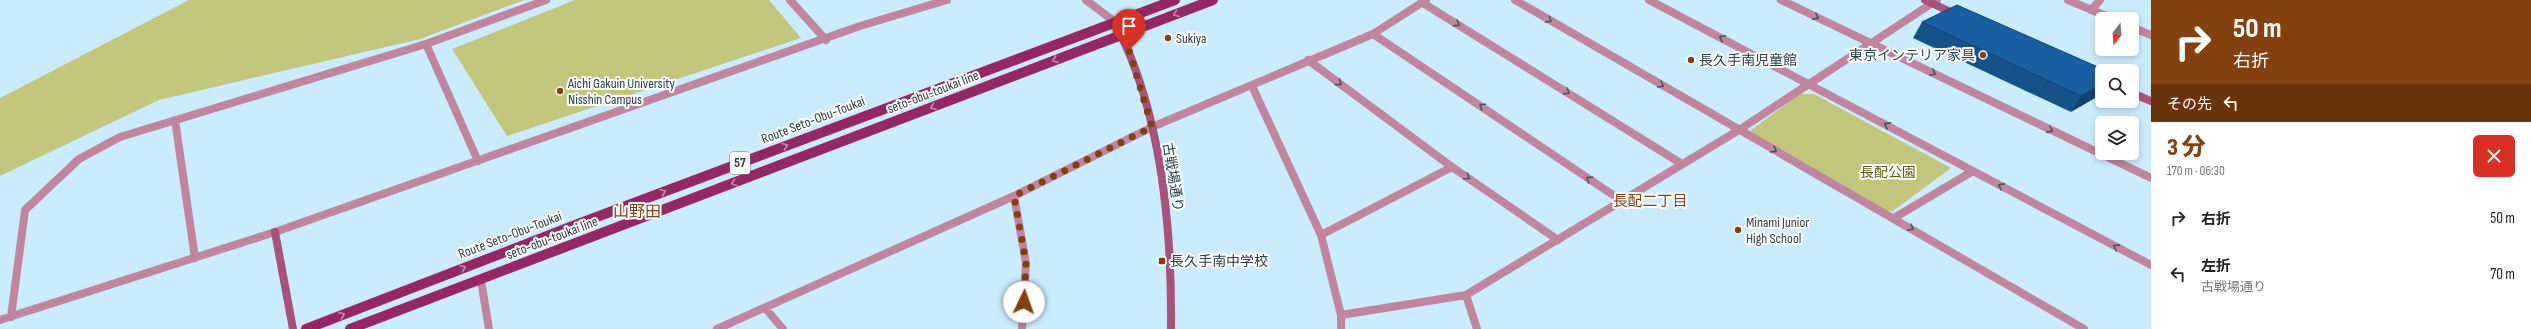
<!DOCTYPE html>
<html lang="ja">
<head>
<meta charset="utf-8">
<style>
	body { margin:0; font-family:"Sofia Sans Condensed","Noto Sans JP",sans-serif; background:#f2f2f2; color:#202124; height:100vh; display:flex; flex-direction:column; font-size:15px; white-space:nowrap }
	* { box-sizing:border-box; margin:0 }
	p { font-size:13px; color:#757577 }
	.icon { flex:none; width:22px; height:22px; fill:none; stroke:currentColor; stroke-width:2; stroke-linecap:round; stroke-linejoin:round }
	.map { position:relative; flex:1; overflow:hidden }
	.sheet { display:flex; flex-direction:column; background:#fff; width:380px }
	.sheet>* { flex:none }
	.guide { background:#844110; color:#fff; overflow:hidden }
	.needle { width:26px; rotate:197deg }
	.buttons { position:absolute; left:2095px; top:12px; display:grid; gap:8px }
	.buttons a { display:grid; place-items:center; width:44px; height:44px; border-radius:6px; background:#fff; box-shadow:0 2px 6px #0003; font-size:20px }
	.pin { position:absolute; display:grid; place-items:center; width:34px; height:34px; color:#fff; margin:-41px -17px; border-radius:50% 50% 50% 0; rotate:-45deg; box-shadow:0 0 4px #0007 }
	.pin .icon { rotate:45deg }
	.me { position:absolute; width:44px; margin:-22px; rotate:3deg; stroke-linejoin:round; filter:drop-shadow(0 0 3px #0008) }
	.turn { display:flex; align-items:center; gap:14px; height:84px; padding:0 16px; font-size:18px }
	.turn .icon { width:52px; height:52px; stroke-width:2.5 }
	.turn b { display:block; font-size:28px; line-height:34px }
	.then { display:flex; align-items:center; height:38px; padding:0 16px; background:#0003; gap:8px; font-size:15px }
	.round { display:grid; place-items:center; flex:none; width:42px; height:42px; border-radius:6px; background:#f2f2f2 }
	.headline { display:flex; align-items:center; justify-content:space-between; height:68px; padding:0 16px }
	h1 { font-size:24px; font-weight:800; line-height:30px; color:#844110 }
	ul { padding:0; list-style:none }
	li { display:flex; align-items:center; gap:12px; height:56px; padding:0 16px }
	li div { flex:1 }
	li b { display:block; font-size:15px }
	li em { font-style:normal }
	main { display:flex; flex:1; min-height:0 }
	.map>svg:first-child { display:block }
</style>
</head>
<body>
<main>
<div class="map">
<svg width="2151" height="329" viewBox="0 0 2151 329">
	<rect width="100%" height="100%" fill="#c9ecfe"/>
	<path fill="#c2c77c" d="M 189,0 L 524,0 L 420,39 L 159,100 L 0,176 L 0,98 Z
		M 575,0 L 769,0 L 801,38 L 507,136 L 452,49 Z
		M 1800,94 L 1814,94 L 1951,168 L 1893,211 L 1887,211 L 1752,134 L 1751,130 Z"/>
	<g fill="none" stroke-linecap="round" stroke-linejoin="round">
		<path stroke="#c2849f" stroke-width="8" d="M 790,0 L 826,40
			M 426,44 L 546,0"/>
		<path stroke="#c2849f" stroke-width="8" d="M 1086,0 L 1115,22 L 1121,35
			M 1515,0 L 2084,329
			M 1649,0 L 2151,265
			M 1781,0 L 2151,178
			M 2068,0 L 2113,19
			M 1423,3 L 1682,164
			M 2091,10 L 2100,0
			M 2132,27 L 2151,35
			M 1373,34 L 1622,201
			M 1308,60 L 1452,167 L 1558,240
			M 1252,86 L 1321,235 L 1341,315 L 1341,329
			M 175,120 L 195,258
			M 1014,196 L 1026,263 L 1022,329
			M 1894,218 L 1973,171
			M 1321,235 L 1452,167
			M 481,280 L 489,329
			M 1466,295 L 1477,329
			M 766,309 L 783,329
			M 1341,315 L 1466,295 L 1739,130 L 1937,0
			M 11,317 L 25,210 L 79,159 L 120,137 L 426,44 L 478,161
			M 0,320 L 275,232 L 860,26 L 947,0
			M 717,329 L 1014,196 L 1152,127 L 1373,34 L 1426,0"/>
		<path stroke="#aa527c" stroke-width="8" d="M 1925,0 L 1955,14
			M 1121,35 C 1163,123 1172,233 1171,329
			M 2132,93 L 2151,101
			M 275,232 L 293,329"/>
		<path stroke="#972764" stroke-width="10" d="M 306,329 L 578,224 L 1175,0
			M 350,329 L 1213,0"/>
	</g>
	<path fill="#16528a" d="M 1922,22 L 2107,71 L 2071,112 L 1913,38 Z"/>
	<path fill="#124271" d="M 2102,84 L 2102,94 L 2071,112 L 2081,96 Z"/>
	<path fill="#195fa1" stroke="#124271" d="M 1957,5 L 2107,71 L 2102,71 L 2102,84 L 2081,96 L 1922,22 Z"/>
	<defs><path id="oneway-chevron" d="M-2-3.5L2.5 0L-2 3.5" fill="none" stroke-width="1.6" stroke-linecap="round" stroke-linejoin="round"/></defs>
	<g stroke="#c688aa">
		<use href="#oneway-chevron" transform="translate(1176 14) rotate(159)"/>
		<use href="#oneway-chevron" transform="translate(1055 60) rotate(159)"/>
		<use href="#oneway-chevron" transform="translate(933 107) rotate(159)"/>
		<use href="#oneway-chevron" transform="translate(785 146) rotate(-21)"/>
		<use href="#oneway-chevron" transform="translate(734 183) rotate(159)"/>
		<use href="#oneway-chevron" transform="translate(663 192) rotate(-21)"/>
		<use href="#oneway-chevron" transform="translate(463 268) rotate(-21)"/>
		<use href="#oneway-chevron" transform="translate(342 315) rotate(-21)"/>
	</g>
	<g stroke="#4e5161">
		<use href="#oneway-chevron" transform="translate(1816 17) rotate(26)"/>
		<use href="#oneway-chevron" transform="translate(1549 20) rotate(30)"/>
		<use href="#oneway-chevron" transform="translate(1457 24) rotate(32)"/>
		<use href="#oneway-chevron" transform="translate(1722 38) rotate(-152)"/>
		<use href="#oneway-chevron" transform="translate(1933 73) rotate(26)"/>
		<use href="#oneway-chevron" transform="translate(1339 83) rotate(37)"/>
		<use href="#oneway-chevron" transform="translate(1661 85) rotate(30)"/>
		<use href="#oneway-chevron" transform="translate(1567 92) rotate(32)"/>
		<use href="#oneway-chevron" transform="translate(1482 106) rotate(-146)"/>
		<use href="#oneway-chevron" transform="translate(1887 125) rotate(-152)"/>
		<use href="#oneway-chevron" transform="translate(2050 130) rotate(26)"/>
		<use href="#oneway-chevron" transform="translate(1774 150) rotate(30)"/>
		<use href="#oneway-chevron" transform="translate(1467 177) rotate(35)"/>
		<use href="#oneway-chevron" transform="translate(1589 179) rotate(-146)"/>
		<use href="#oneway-chevron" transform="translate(2001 186) rotate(-152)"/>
		<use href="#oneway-chevron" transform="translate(1911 228) rotate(30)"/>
		<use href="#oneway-chevron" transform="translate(2116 247) rotate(-152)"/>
	</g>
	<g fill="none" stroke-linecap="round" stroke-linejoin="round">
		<path stroke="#844110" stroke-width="7" stroke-dasharray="0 12.6" d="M 1024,302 L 1026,263 L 1014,196 L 1152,127 L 1129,50"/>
	</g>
	<g fill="#844110" stroke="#fff" stroke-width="1.5">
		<circle cx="1168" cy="38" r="4"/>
		<circle cx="1983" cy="55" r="4"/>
		<circle cx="1691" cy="60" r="4"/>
		<circle cx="560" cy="91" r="4"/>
		<circle cx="1738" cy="230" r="4"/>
		<rect x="1158" y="257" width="8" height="8" rx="2"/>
	</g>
	<g text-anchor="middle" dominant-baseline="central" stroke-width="4" stroke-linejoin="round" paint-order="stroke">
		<rect fill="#fff" stroke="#687982" stroke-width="1" x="730" y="152" width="20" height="22" rx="3"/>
		<g font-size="13" font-weight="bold" fill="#28404c">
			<text x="740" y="163">57</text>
		</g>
		<g font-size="14" fill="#28404c" stroke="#fff" text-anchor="start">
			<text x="1176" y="38">Sukiya</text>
			<text x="1975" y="55" text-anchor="end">東京インテリア家具</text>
			<text x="1699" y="60">長久手南児童館</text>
			<text x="568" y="83">Aichi Gakuin University<tspan x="568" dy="16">Nisshin Campus</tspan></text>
			<text x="1746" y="222">Minami Junior<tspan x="1746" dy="16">High School</tspan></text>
			<text x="1170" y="261">長久手南中学校</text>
		</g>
		<g font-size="14" fill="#28404c" stroke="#fff">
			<text transform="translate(933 92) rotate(-21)">seto-obu-toukai line</text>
			<text transform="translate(813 120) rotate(-21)">Route Seto-Obu-Toukai</text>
			<text transform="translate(1173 177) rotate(81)">古戦場通り</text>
			<text transform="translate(510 235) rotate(-21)">Route Seto-Obu-Toukai</text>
			<text transform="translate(552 238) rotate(-21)">seto-obu-toukai line</text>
		</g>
		<g font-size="14" fill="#5a5d11" stroke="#fff">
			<text x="1888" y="172">長配公園</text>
		</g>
		<g font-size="15" fill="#81441a" stroke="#fff">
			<text x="1650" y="201">長配二丁目</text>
		</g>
		<g font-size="16" fill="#81441a" stroke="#fff">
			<text x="637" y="212">山野田</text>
		</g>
	</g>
</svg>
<div class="buttons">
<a><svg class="needle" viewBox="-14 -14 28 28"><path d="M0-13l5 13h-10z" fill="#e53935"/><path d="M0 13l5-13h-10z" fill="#757577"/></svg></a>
<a><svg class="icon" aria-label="search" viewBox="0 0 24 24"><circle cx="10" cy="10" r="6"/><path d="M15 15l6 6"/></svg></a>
<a><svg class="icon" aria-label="layers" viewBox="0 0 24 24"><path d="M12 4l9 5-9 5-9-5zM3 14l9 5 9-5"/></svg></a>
</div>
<div class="pin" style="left:1129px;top:50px;background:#d93025"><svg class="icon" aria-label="arrive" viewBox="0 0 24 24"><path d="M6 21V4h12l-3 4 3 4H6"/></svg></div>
<svg class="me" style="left:1024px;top:302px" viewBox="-20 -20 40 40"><circle r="19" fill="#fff"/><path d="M0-13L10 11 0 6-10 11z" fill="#844110"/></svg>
</div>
<section class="sheet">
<div class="guide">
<div class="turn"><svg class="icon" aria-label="right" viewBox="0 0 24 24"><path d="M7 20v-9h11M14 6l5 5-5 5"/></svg><div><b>50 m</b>右折</div></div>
<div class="then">その先<svg class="icon" aria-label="left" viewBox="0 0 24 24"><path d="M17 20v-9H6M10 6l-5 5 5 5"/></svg></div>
</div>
<div class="headline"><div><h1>3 分</h1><p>170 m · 06:30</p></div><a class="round" style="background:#d93025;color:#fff"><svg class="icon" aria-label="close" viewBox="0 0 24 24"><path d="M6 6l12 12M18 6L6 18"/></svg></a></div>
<ul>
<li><svg class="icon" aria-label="right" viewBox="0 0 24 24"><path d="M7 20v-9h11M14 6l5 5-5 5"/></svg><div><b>右折</b></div><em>50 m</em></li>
<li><svg class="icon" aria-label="left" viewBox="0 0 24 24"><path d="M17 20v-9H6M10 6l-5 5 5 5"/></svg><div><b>左折</b><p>古戦場通り</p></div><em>70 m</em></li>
</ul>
</section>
</main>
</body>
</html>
